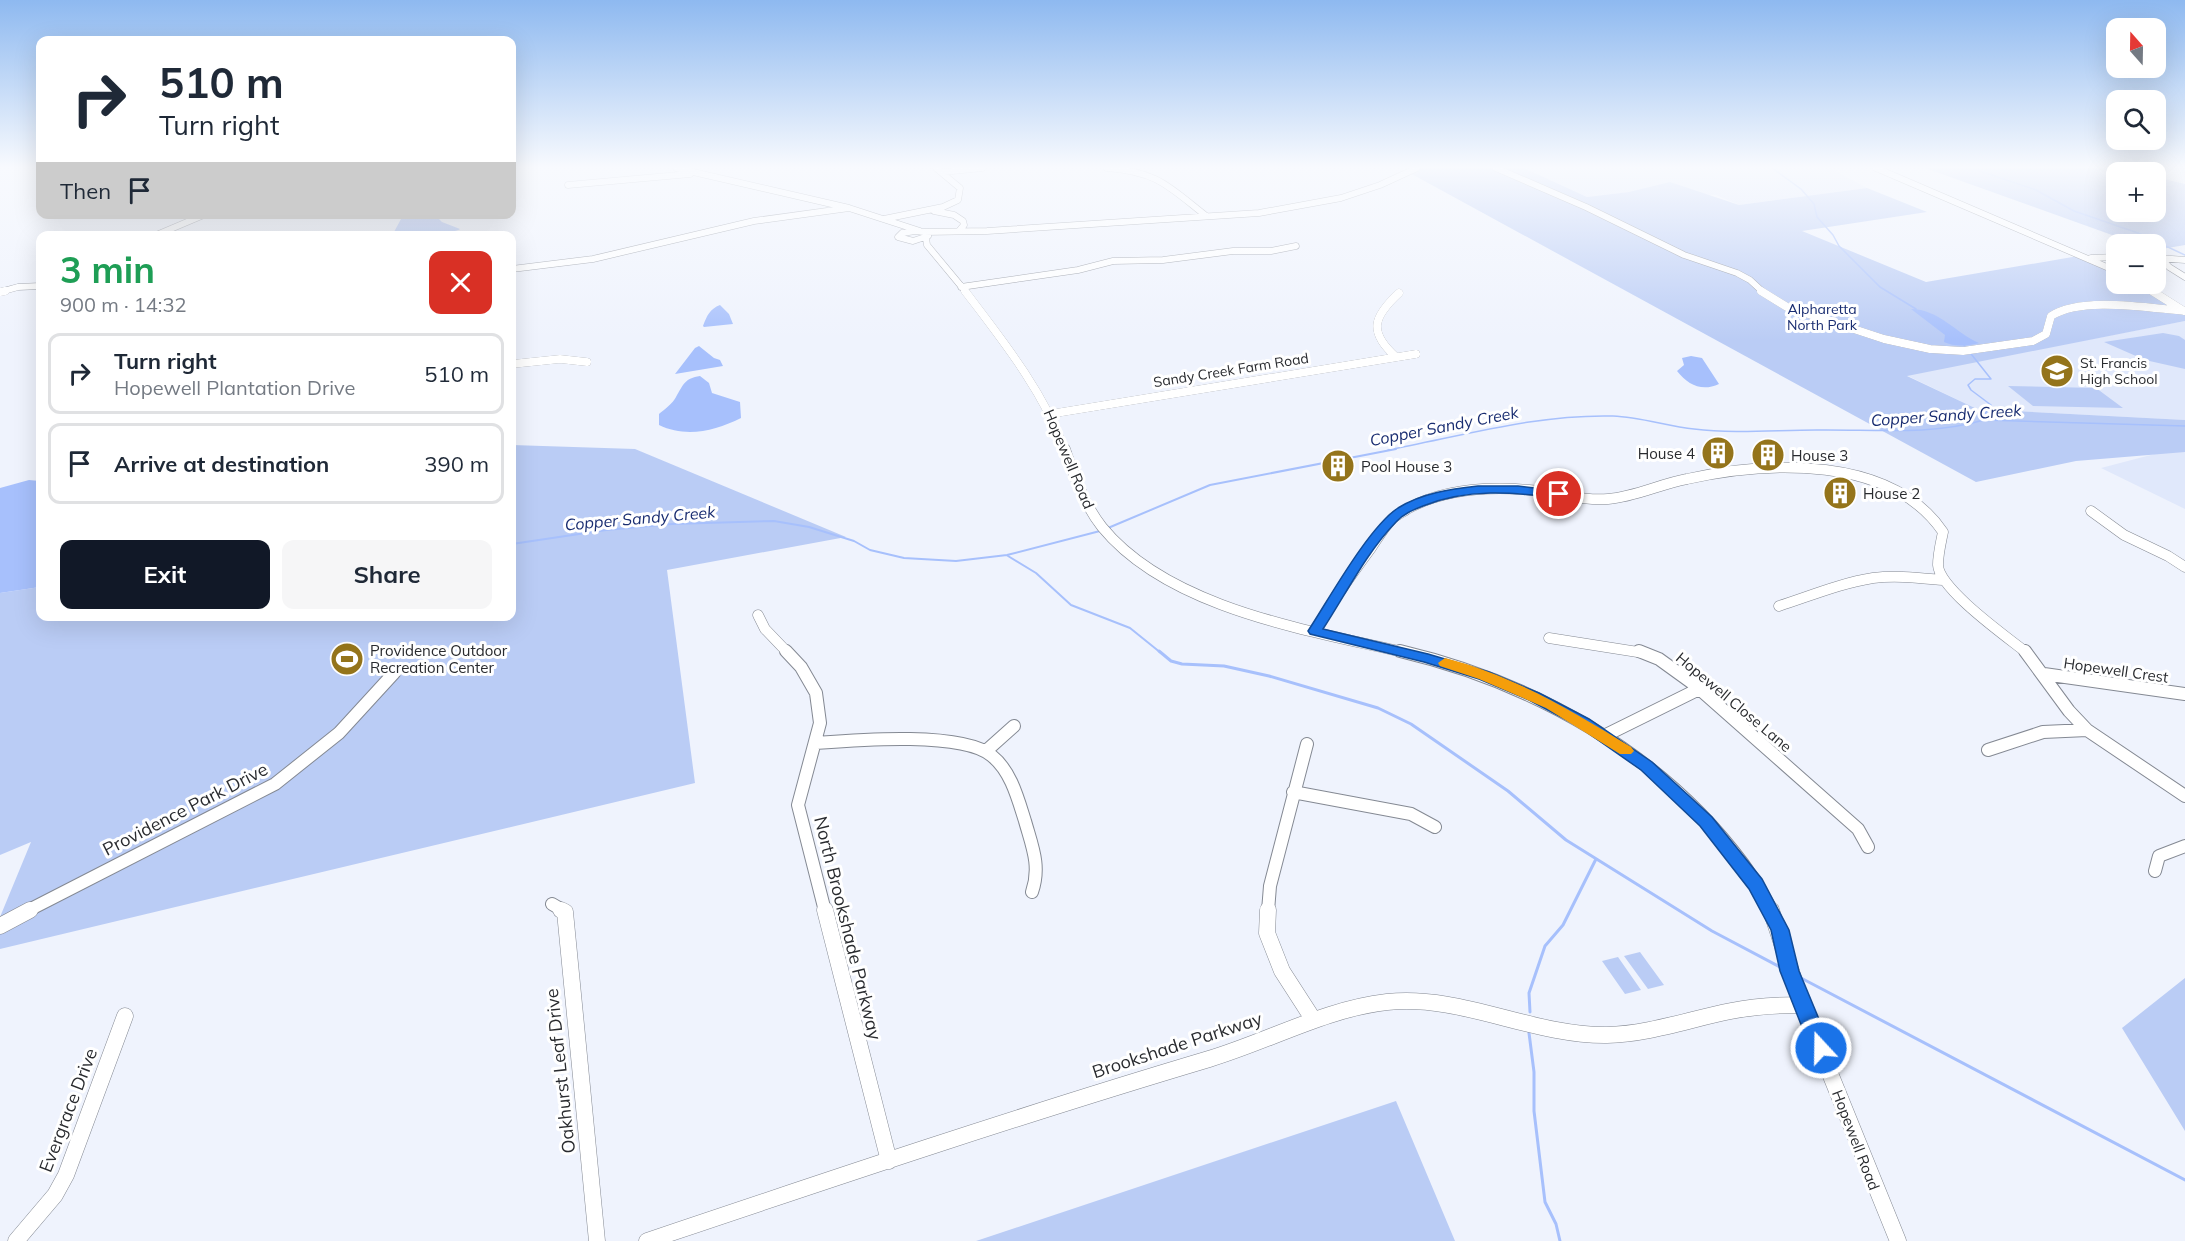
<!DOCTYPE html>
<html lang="en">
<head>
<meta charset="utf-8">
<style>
	body { margin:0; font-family:Mulish,sans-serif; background:#f6f6f7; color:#1f2937; height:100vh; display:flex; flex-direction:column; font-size:22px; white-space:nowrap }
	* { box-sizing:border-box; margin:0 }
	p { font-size:20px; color:#747a83 }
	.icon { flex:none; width:33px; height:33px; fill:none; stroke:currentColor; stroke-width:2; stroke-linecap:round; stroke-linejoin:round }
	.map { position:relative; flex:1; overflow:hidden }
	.drawer { position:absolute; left:36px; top:231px; width:480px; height:390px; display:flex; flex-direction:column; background:#fff; border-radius:12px; box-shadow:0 6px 24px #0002 }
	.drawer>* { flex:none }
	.guide { position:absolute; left:36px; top:36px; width:480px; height:183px; border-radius:12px; box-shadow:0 6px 24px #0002; background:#fff; color:#1f2937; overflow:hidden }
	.needle { width:39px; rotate:340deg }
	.buttons { position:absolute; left:2106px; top:18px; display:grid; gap:12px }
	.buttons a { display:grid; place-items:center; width:60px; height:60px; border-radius:12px; background:#fff; box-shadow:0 6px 24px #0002; font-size:30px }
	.pin { position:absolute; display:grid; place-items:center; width:51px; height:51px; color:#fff; margin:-26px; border:3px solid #fff; border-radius:50%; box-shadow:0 2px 6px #0007 }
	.me { position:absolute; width:66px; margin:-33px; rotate:339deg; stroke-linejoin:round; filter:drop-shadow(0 0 4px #0008) }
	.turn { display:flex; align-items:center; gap:21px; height:126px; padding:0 24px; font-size:27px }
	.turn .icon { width:78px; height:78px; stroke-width:2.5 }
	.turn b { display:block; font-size:42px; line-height:51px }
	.then { display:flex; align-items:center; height:57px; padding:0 24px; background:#0003; gap:12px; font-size:22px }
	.round { display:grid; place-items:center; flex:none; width:63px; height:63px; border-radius:12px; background:#f6f6f7 }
	.summary { display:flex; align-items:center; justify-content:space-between; height:102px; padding:0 24px }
	h1 { font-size:36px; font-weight:700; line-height:45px; color:#1e9e55 }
	.action { display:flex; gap:12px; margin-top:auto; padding:12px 24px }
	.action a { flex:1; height:69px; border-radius:12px; background:#111827; color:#fff; font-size:24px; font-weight:700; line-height:69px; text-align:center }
	.action a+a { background:#f6f6f7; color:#1f2937 }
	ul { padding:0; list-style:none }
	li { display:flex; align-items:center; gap:18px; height:81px; margin:0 12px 9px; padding:0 12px; border:3px solid #e0e1e3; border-radius:12px }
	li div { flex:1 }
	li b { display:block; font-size:22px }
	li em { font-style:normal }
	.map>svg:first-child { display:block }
</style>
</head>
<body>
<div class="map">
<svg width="2185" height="1241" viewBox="0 0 2185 1241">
	<rect width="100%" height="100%" fill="#eff3fd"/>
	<path fill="#e0e8fb" d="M 1524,168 L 1830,168 L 1867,188 L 1739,205 L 1716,195 L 1629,192 L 1587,197 Z
		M 2185,321 L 2185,420 L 1977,409 L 1906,375 Z
		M 2185,446 L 2185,509 L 2101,468 Z"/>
	<path fill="#baccf5" d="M 1416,168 L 1524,168 L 1587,197 L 1629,192 L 1670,182 L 1739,205 L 1867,188 L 1927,212 L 1802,231 L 1926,282 L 2084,255 L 2116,272 L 2116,284 L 2139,284 L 2185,312 L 2185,321 L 1907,376 L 1977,409 L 2185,420 L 2185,452 L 2076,461 L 1976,482 L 1408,172 Z
		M 1925,168 L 2141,168 L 2128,170 L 2137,172 L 2116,172 L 2116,212 L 2156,212 L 2156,177 L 2185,184 L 2185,245 L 2156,250 L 2156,244 L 2137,244 Z
		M 2163,333 L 2179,336 L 2185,340 L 2185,369 L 2145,360 L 2104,342 Z
		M 2008,386 L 2096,388 L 2123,408 L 2033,406 Z
		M 512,445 L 635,449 L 846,537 L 667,570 L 695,783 L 0,949 L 0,917 L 31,842 L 0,855 L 0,593 L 40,587 L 40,616 L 512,616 Z
		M 1640,952 L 1664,985 L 1648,989 L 1624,956 Z
		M 1618,957 L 1641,990 L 1625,994 L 1602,961 Z
		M 2185,978 L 2185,1131 L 2122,1028 Z
		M 1396,1101 L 1455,1241 L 976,1241 Z"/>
	<path fill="#a7c0fc" d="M 429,215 L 435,215 L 442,222 L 460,229 C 452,235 404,236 394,232 L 401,219 Z
		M 720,305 L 729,314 L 733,324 L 704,327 L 703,326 C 707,315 710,309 720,305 Z
		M 1911,309 C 1938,309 1956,333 1979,343 C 1969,346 1954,347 1944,342 L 1945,335 Z
		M 699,346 L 714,358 L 720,360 L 723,366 L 675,374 L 695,348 Z
		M 1691,356 L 1702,358 L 1719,384 C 1702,392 1688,385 1677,371 L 1684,365 L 1682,358 Z
		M 700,376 L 709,383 L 712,393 L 740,402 L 741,418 C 715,431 686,438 659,425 L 659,414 C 664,410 673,403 676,397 C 683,385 685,378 700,376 Z
		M 29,480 L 40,481 L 40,587 L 0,593 L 0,488 Z"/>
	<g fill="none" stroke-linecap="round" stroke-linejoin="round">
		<path stroke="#a7c0fc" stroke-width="1.5" d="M 1772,168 L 1801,189 L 1814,204 L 1817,217 L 1833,235 L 1839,246 L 1880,287 L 1916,309
			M 1971,168 L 2036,190 L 2074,211 L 2138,233 L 2185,255
			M 1964,345 L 1991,379 L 1975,379 L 1968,385 L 1971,390 L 1991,405 L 1984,415 L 1984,420
			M 1388,450 C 1462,436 1537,414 1613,416 C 1640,417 1667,426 1694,429 C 1734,434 1776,430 1816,430 C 1872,429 1929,436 1984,420 L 2185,426"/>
		<path stroke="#a7c0fc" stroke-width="2" d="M 1108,528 L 1210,485 L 1396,449
			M 512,544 L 606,530 L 672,524 L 774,521 L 809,527 L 854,541 L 870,550 L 904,558 L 956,561 L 1007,555 L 1100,531
			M 1008,556 L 1036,573 L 1071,605 L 1130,628 L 1161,653"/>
		<path stroke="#a7c0fc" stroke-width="3" d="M 1159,651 L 1171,661 L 1182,664 L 1224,666 L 1269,676 L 1378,708 L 1411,724 L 1508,791 L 1566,840 L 1712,931 L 1782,968
			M 1801,978 L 2185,1180
			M 1530,1012 L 1529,993 L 1545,946 L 1563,925 L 1596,859
			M 1529,1033 L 1534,1072 L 1534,1111 L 1545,1202 L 1556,1224 L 1560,1241"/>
		<g stroke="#848993" stroke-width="7">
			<path id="minor-far4" d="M 676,168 L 849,208 L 920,231
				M 1107,168 C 1157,172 1167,185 1205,215
				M 1496,168 L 1586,207 L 1684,255 L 1737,273 L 1750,280 L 1763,292
				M 1876,168 L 2116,271
				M 942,172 L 982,168
				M 568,185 L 690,174
				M 934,211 L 954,215 L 963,221 L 964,225 L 959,231
				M 884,219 L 943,207 L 958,200 L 960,188 L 936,168
				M 915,231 L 924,232 L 928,236 L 913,241 L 898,237 L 902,233 Z
				M 924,232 L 987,231 L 1259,213 L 1341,198 L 1380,185 L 1417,168
				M 154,236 L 206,214
				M 926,238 L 927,245 L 966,292
				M 2091,258 L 2116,257
				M 2159,258 L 2185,260
				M 2161,258 L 2169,267 L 2185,277
				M 512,269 L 593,259 L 754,221 L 849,208
				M 2141,284 L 2154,292
				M 961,287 L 1078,270 L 1113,261 L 1163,260 L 1233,251 L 1271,251 L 1296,246
				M 0,292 L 18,287 L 40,286"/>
		</g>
		<g stroke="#848993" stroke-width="8">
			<path id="minor-far3" d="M 965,291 C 1003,341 1043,391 1065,450
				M 1761,291 L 1787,307 L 1884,339 L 1930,349 L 1963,351 L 2033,341 L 2046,334 L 2051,316 C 2082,296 2148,308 2185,311
				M 2152,291 L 2184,311
				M 0,292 L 5,291
				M 1396,357 C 1368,332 1373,317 1399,293
				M 512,364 L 560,359 L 587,362
				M 1050,414 L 1416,354"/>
		</g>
		<g stroke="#848993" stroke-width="11">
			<path id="minor-far2" d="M 1065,449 C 1074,476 1084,504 1102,527 C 1169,609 1309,630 1406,653
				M 2091,511 L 2124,535 L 2168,556 L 2185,567
				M 1779,606 C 1810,596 1841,583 1873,578 C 1896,575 1920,578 1943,580
				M 758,615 L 765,629 L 788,653
				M 1315,631 C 1332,602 1351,575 1371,548 C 1377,539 1384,527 1392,519 C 1396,515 1403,512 1407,509 C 1447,487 1496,486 1540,491 C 1563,494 1585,501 1608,499 C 1635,497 1660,484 1687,479 C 1767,461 1891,455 1943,532 C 1941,542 1938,554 1938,565 C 1939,589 2007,637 2027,653
				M 1549,638 L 1644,653"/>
		</g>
		<g stroke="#848993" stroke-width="14">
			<path id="minor-far1" d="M 786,651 L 801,667 L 816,693 L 820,723 L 798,805 L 825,911
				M 1400,651 C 1532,682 1661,753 1743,864 C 1754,879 1763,896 1772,911
				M 1639,651 L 1659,659 L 1695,685 L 1858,829 L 1868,847
				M 2025,651 L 2069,711 L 2087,730 L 2185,796
				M 2044,674 L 2185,694
				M 1604,736 L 1699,689
				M 816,743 C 855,740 963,731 992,756 C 1011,771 1018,799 1025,821 C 1032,846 1041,866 1032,892
				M 1988,750 L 2043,732 L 2087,730
				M 986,751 L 1014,726
				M 1293,792 L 1411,814 L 1435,827
				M 2155,871 L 2159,856 L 2185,846
				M 552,904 L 564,911
				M 27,911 L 275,784 L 339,733 L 394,673
				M 1268,911 L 1270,886 L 1307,744"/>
		</g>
		<g stroke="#848993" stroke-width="17">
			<path id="minor" d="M 561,910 L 565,912 L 597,1241
				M 825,910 L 889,1161
				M 1268,910 L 1267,933 L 1282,971 L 1313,1019
				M 1771,910 L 1801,1002 L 1898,1241
				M 0,926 L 30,910
				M 16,1241 L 55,1195 L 66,1175 L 125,1016
				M 647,1241 C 834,1178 1021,1115 1209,1059 C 1269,1041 1325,1009 1387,1002 C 1462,994 1532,1036 1607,1035 C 1649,1034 1690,1019 1731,1011 C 1755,1006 1779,1005 1803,1005"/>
		</g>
		<use href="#minor-far4" stroke="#fff" stroke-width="6"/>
		<use href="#minor-far3" stroke="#fff" stroke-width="8"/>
		<use href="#minor-far2" stroke="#fff" stroke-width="10"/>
		<use href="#minor-far1" stroke="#fff" stroke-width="12"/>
		<use href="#minor" stroke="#fff" stroke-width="16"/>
	</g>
	<linearGradient id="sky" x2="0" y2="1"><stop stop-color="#8eb9f0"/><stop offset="0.49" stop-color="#f8fafe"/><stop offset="1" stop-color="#f8fafe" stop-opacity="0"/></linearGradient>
	<rect width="2185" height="341" fill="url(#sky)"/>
	<path fill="#1a73e8" stroke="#114b97" stroke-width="1.5" d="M 1478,486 L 1518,486 L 1559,491 L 1565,494 L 1559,498 C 1513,492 1467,488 1423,506 C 1413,510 1403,514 1396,522 C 1366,553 1346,594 1323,629 L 1428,654 L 1489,672 L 1539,693 L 1589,719 L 1652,762 L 1712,817 L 1762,879 L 1789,930 L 1799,971 L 1831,1048 L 1828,1055 L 1821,1057 L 1813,1055 L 1780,971 L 1771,930 L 1749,889 L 1700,826 L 1641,770 L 1578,726 L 1529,700 L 1479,679 L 1424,662 L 1310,634 L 1308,631 C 1329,599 1368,528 1398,508 C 1422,493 1451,489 1478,486 Z"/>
	<path fill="#f59e0b" d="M 1445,658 C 1514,676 1571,710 1631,747 L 1634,751 L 1631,754 L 1620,754 L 1546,708 L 1479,679 L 1440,666 L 1438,663 Z"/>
	<defs>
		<g id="school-disc" transform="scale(1.725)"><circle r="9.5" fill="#94741b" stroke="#fff"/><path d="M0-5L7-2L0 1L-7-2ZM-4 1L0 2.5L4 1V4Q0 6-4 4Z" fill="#fff"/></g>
		<g id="building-disc" transform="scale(1.725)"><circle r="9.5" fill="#94741b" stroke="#fff"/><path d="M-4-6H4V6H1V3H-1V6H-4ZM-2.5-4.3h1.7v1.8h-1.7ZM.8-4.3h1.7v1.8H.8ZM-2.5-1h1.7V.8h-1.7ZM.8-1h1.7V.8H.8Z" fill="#fff"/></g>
		<g id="stadium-disc" transform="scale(1.725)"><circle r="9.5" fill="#94741b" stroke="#fff"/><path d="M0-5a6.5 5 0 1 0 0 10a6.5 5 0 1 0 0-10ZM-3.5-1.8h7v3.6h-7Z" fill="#fff"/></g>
	</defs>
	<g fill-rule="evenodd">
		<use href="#school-disc" x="2057" y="371"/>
		<use href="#building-disc" x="1718" y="453"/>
		<use href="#building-disc" x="1768" y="455"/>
		<use href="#building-disc" x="1338" y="466"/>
		<use href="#building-disc" x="1840" y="493"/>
		<use href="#stadium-disc" x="347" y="659"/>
	</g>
	<g text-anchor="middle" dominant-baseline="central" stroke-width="6" stroke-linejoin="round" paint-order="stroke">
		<g font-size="14" fill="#192d71" stroke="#fff">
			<text x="1822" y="309">Alpharetta<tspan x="1822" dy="16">North Park</tspan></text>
		</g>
		<g font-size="14" fill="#292b2f" stroke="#fff" text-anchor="start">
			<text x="2080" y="363">St. Francis<tspan x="2080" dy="16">High School</tspan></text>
		</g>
		<g font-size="14" fill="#292b2f" stroke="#fff">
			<text transform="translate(1231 370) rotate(-9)">Sandy Creek Farm Road</text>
		</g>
		<g font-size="15" fill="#292b2f" stroke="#fff" text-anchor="start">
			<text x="1695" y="453" text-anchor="end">House 4</text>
			<text x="1791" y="455">House 3</text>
			<text x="1361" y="466">Pool House 3</text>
			<text x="1863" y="493">House 2</text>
			<text x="370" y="650">Providence Outdoor<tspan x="370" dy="17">Recreation Center</tspan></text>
		</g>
		<g font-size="15" fill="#292b2f" stroke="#fff">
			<text transform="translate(1069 459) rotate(67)">Hopewell Road</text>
			<text transform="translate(2116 670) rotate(8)">Hopewell Crest</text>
			<text transform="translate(1734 702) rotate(40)">Hopewell Close Lane</text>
			<text transform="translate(1856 1140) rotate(69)">Hopewell Road</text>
		</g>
		<g font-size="16" font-style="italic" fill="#192d71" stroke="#fff">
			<text transform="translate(1946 415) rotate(-4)">Copper Sandy Creek</text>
			<text transform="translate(1444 426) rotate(-11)">Copper Sandy Creek</text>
			<text transform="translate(640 518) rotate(-5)">Copper Sandy Creek</text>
		</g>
		<g font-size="18" fill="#292b2f" stroke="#fff">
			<text transform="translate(185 809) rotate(-27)">Providence Park Drive</text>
			<text transform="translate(848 928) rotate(76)">North Brookshade Parkway</text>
			<text transform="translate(1177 1045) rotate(-18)">Brookshade Parkway</text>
			<text transform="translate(560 1071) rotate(-96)">Oakhurst Leaf Drive</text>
			<text transform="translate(68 1110) rotate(-69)">Evergrace Drive</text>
		</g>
	</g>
</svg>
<div class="buttons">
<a><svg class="needle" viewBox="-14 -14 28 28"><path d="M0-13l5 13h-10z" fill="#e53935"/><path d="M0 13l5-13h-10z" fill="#747a83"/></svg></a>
<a><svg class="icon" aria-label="search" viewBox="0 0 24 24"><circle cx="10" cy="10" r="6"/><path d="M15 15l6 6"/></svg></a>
<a>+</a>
<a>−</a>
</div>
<div class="pin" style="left:1559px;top:494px;background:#d93025"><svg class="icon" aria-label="arrive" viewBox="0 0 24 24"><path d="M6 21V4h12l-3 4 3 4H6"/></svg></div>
<svg class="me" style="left:1821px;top:1048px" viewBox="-20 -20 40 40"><circle r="17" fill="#1a73e8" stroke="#fff" stroke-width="3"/><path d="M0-11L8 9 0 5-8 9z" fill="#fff"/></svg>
<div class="guide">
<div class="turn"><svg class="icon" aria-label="right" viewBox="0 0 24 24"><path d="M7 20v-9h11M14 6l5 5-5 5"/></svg><div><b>510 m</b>Turn right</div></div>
<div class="then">Then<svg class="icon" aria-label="arrive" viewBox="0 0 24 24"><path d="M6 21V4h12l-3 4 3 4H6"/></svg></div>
</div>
<section class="drawer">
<div class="summary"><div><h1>3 min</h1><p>900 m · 14:32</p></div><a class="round" style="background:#d93025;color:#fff"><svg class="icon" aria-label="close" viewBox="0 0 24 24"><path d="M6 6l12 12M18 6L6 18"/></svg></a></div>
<ul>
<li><svg class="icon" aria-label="right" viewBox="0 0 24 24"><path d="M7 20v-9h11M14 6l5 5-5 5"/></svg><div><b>Turn right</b><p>Hopewell Plantation Drive</p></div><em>510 m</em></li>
<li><svg class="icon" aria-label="arrive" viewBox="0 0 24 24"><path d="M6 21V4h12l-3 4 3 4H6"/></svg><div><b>Arrive at destination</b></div><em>390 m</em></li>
</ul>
<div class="action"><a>Exit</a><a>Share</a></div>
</section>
</div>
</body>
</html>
